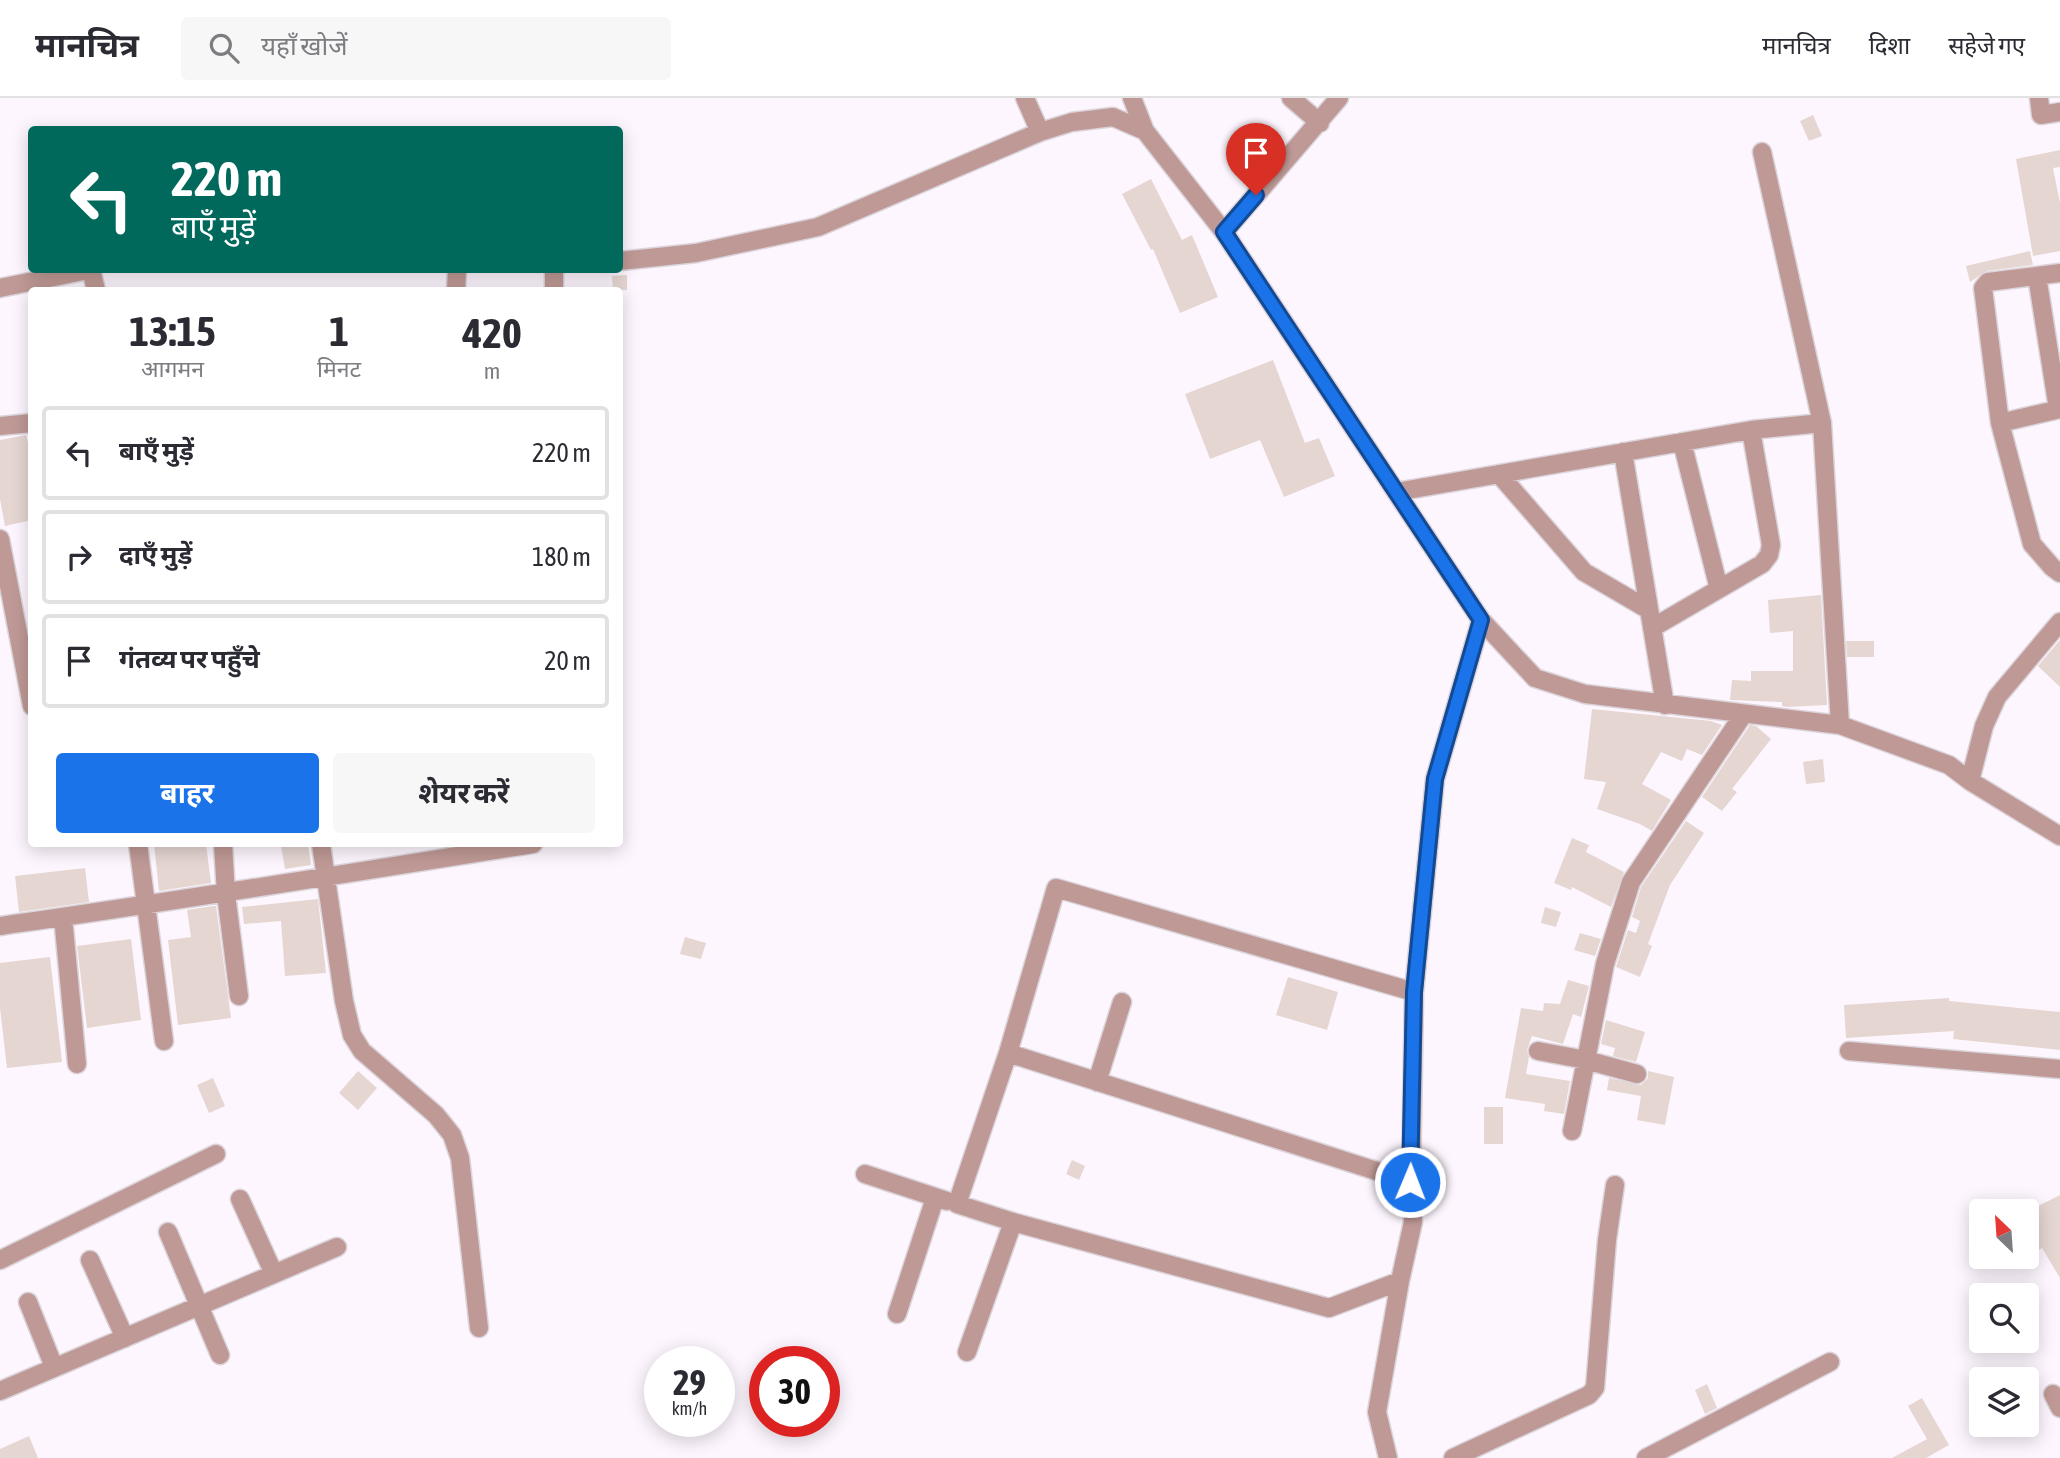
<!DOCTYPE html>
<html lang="hi">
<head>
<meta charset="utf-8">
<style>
	body { margin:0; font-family:"Asap Condensed","Noto Sans Devanagari",sans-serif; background:#f7f7f7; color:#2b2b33; height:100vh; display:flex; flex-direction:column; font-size:26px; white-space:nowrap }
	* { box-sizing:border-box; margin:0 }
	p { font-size:23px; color:#7c7c81 }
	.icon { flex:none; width:38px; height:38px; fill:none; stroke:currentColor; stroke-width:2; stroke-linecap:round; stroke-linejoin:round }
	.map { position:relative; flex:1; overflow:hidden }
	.drawer { position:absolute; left:28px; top:189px; width:595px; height:560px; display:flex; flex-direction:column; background:#fff; border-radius:7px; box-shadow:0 4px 18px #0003 }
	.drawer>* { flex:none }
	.hud { position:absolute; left:28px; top:28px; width:595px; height:147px; border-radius:7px; box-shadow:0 4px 18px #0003; background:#00695c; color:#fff; overflow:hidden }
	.needle { width:46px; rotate:335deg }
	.controls { position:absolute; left:1969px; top:1101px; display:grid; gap:14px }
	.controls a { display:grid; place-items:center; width:70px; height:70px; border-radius:7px; background:#fff; box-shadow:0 4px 18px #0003; font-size:35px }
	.speed { position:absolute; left:644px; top:1248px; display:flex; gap:14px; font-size:35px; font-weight:700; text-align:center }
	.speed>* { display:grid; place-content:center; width:91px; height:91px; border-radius:50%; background:#fff; box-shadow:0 4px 18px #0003; line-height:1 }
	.speed small { font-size:18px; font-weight:400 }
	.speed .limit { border:10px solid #d22; background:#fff; color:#111 }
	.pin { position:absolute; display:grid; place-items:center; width:60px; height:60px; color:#fff; margin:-72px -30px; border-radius:50% 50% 50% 0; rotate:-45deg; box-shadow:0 0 7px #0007 }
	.pin .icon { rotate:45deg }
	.me { position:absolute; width:77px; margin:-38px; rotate:1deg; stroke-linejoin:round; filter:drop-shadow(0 0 5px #0008) }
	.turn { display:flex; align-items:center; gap:24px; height:147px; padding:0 28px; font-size:32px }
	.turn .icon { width:91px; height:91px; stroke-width:2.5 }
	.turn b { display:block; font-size:49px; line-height:60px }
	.eta { display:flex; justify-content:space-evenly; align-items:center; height:119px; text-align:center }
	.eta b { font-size:42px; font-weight:700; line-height:49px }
	.action { display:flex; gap:14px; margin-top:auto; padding:14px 28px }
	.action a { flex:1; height:80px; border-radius:7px; background:#1a73e8; color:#fff; font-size:28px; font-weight:700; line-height:80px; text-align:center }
	.action a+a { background:#f7f7f7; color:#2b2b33 }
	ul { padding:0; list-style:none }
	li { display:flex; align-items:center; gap:21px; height:94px; margin:0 14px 10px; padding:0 14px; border:4px solid #e1e1e2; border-radius:7px }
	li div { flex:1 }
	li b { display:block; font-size:26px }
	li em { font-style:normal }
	header { display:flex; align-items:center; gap:42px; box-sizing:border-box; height:98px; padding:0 35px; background:#fff; border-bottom:2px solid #e1e1e2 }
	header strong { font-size:33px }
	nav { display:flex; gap:38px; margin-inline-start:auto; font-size:24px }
	.search { width:490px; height:63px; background:#f7f7f7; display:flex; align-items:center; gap:18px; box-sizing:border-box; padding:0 24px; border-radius:7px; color:#7c7c81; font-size:26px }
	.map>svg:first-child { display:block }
</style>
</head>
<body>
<header>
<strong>मानचित्र</strong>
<div class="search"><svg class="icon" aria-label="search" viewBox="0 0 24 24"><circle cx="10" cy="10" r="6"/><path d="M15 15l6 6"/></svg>यहाँ खोजें</div>
<nav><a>मानचित्र</a><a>दिशा</a><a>सहेजे गए</a></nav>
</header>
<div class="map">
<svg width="2060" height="1360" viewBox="0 0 2060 1360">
	<rect width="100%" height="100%" fill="#fef6fe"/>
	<path fill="#e5d6d2" d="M 1813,17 L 1822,38 L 1809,43 L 1800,23 Z
		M 2060,52 L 2060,69 L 2053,70 L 2060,105 L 2060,153 L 2033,158 L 2016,61 Z
		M 1151,81 L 1182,142 L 1192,137 L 1218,199 L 1180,215 L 1153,151 L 1151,152 L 1122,96 Z
		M 2030,153 L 2033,167 L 1987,173 L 1970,184 L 1966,168 Z
		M 627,177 L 627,192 L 613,192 L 612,178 Z
		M 1273,262 L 1305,345 L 1319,340 L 1335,378 L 1284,399 L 1260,342 L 1210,361 L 1185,296 Z
		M 26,337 L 32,361 L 32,422 L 5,428 L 0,401 L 0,342 Z
		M 1821,497 L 1827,607 L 1787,609 L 1782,608 L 1782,604 L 1730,602 L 1732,582 L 1751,583 L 1751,573 L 1793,573 L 1793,533 L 1770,535 L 1768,502 Z
		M 2060,542 L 2060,589 L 2038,568 Z
		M 1846,543 L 1874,543 L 1874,559 L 1847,559 Z
		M 1592,611 L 1711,623 L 1722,627 L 1702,657 L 1687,651 L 1682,663 L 1661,654 L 1642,686 L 1671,702 L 1652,733 L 1640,726 L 1597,711 L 1606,684 L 1584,681 Z
		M 1750,627 L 1756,628 L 1771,641 L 1732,691 L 1737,694 L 1722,713 L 1702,699 Z
		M 1823,661 L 1825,684 L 1806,686 L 1803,664 Z
		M 1686,723 L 1704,735 L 1670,787 L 1648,846 L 1652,848 L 1640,879 L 1616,869 L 1628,832 L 1636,835 L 1640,823 L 1632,819 L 1641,789 Z
		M 1572,740 L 1589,747 L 1586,754 L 1624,774 L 1611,809 L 1572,789 L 1571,792 L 1554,785 Z
		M 154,746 L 206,746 L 211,785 L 159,793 Z
		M 296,746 L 308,746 L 311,767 L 285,771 L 281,748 Z
		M 85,770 L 89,804 L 19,814 L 15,778 Z
		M 318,801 L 326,875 L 285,878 L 281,823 L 244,826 L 242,809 Z
		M 213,808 L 216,808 L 231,920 L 178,927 L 168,842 L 191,839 L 187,812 Z
		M 1545,809 L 1561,814 L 1556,829 L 1541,825 Z
		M 1580,835 L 1601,841 L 1595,858 L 1574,852 Z
		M 685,839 L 706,845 L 701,861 L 680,856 Z
		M 131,841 L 141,922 L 87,930 L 77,848 Z
		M 50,859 L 62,964 L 7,970 L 0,910 L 0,865 Z
		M 1288,879 L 1338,894 L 1327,932 L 1276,917 Z
		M 1568,882 L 1589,888 L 1581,919 L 1573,916 L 1563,946 L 1532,938 L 1527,952 L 1529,959 L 1526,976 L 1570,983 L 1564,1016 L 1544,1013 L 1545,1006 L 1505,1000 L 1521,910 L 1543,913 L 1544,905 L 1560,906 Z
		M 1949,900 L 1949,903 L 2060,914 L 2060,952 L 1953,941 L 1954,933 L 1846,940 L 1844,907 Z
		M 1606,922 L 1645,934 L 1636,964 L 1613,958 L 1615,950 L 1601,946 Z
		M 358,973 L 377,990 L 358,1012 L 339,995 Z
		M 1648,973 L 1674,979 L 1665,1027 L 1637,1022 L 1641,998 L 1607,992 L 1609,980 L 1641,987 L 1648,980 Z
		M 213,980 L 225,1008 L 209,1015 L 197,987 Z
		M 1484,1009 L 1503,1009 L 1503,1046 L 1484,1046 Z
		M 1072,1062 L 1085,1068 L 1079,1082 L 1066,1076 Z
		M 2060,1097 L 2060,1180 L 2042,1150 L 2039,1152 L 2026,1129 L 2026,1114 Z
		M 1707,1286 L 1717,1310 L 1705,1316 L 1695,1292 Z
		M 1922,1300 L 1949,1347 L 1926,1360 L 1892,1360 L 1927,1341 L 1908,1308 Z
		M 29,1338 L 38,1360 L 0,1360 L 0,1351 Z"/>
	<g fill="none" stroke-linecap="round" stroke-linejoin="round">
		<g stroke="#dbd4db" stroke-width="21">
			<path id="minor" d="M 1025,0 L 1040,34
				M 1132,0 L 1145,33
				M 1291,0 L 1320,25
				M 2039,0 L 2041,17 L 2060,14
				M 1762,54 L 1822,325 L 1840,627
				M 1224,134 L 1339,0
				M 620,163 L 696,155 L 818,129 L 1040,34 L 1072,24 L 1113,19 L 1145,33 L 1224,134 L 1481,522 L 1535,580 L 1585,596 L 1840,627 L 1949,667 L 1970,683 L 2060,738
				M 91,172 L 96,192
				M 2060,175 L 1988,184 L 1983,190 L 2000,325 L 2032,446 L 2052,469 L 2060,475
				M 2037,178 L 2058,311
				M 0,190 L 88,172
				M 456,192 L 457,172
				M 554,192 L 554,172
				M 2000,325 L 2060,311
				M 0,328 L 32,325
				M 1682,344 L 1719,491
				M 1623,354 L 1665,607
				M 1499,376 L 1584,474 L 1649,512
				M 1396,394 L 1751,332 L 1822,325
				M 0,441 L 32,608
				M 1652,530 L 1762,466 L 1769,457 L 1771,447 L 1751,332
				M 1970,683 L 1984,628 L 1997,599 L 2060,524
				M 138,746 L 164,943
				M 223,746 L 226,796 L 239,898
				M 321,746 L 344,903 L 352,937 L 362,953 L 436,1017 L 452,1037 L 460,1060 L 479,1230
				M 63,819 L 77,966
				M 0,828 C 178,803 356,774 533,746
				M 1538,953 L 1586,962 L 1637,976
				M 1849,953 L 2060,971
				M 1008,955 L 1411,1084
				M 1097,984 L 1122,904
				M 1572,1033 L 1605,866 L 1631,784 L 1743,617
				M 865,1076 L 947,1103
				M 240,1101 L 274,1176
				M 168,1134 L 220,1257
				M 0,1162 L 216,1056
				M 90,1162 L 125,1240
				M 1400,1183 L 1329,1210 L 1013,1124 L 957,1106 L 1008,955 L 1056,790 L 1414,894
				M 28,1204 L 54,1269
				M 897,1216 L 935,1100
				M 967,1254 L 1013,1124
				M 0,1293 L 337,1149
				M 2053,1296 L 2060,1310
				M 1388,1360 L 1377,1314 L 1400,1183 L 1413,1124 L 1411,1084 L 1414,894 L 1435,681 L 1481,522
				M 1453,1360 L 1589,1297 L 1595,1290 L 1607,1142 L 1615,1087
				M 1646,1360 L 1830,1264"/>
		</g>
		<use href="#minor" stroke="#bf9995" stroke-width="18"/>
	</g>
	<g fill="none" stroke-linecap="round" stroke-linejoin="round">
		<g stroke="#114b97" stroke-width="18">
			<path id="route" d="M 1256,97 L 1224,134 L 1481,522 L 1435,681 L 1414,894 L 1410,1084"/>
		</g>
		<use href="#route" stroke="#1a73e8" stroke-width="12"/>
	</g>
</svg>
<div class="controls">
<a><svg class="needle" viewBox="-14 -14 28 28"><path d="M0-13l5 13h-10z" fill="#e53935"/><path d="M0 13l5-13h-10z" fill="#7c7c81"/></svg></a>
<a><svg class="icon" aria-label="search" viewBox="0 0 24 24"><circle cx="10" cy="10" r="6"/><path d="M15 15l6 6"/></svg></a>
<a><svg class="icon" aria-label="layers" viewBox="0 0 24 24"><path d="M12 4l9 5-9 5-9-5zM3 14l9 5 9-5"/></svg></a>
</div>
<div class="speed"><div>29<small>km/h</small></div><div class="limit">30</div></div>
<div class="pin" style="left:1256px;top:97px;background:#d93025"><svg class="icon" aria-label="arrive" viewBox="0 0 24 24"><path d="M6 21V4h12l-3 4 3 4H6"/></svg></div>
<svg class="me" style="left:1410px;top:1084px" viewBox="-20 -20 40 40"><circle r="17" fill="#1a73e8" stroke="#fff" stroke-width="3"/><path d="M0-11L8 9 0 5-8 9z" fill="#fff"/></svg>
<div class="hud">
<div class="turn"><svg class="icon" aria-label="left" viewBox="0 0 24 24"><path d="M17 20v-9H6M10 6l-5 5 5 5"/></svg><div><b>220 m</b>बाएँ मुड़ें</div></div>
</div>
<section class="drawer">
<div class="eta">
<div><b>13:15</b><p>आगमन</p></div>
<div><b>1</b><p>मिनट</p></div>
<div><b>420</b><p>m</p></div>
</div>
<ul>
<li><svg class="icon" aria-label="left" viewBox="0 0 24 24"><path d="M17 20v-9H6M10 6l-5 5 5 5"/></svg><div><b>बाएँ मुड़ें</b></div><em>220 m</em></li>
<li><svg class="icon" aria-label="right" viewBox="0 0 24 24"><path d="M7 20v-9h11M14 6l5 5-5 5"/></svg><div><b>दाएँ मुड़ें</b></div><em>180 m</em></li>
<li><svg class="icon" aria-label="arrive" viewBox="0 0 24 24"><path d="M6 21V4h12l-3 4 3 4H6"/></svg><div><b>गंतव्य पर पहुँचे</b></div><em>20 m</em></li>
</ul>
<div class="action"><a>बाहर</a><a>शेयर करें</a></div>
</section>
</div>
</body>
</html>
